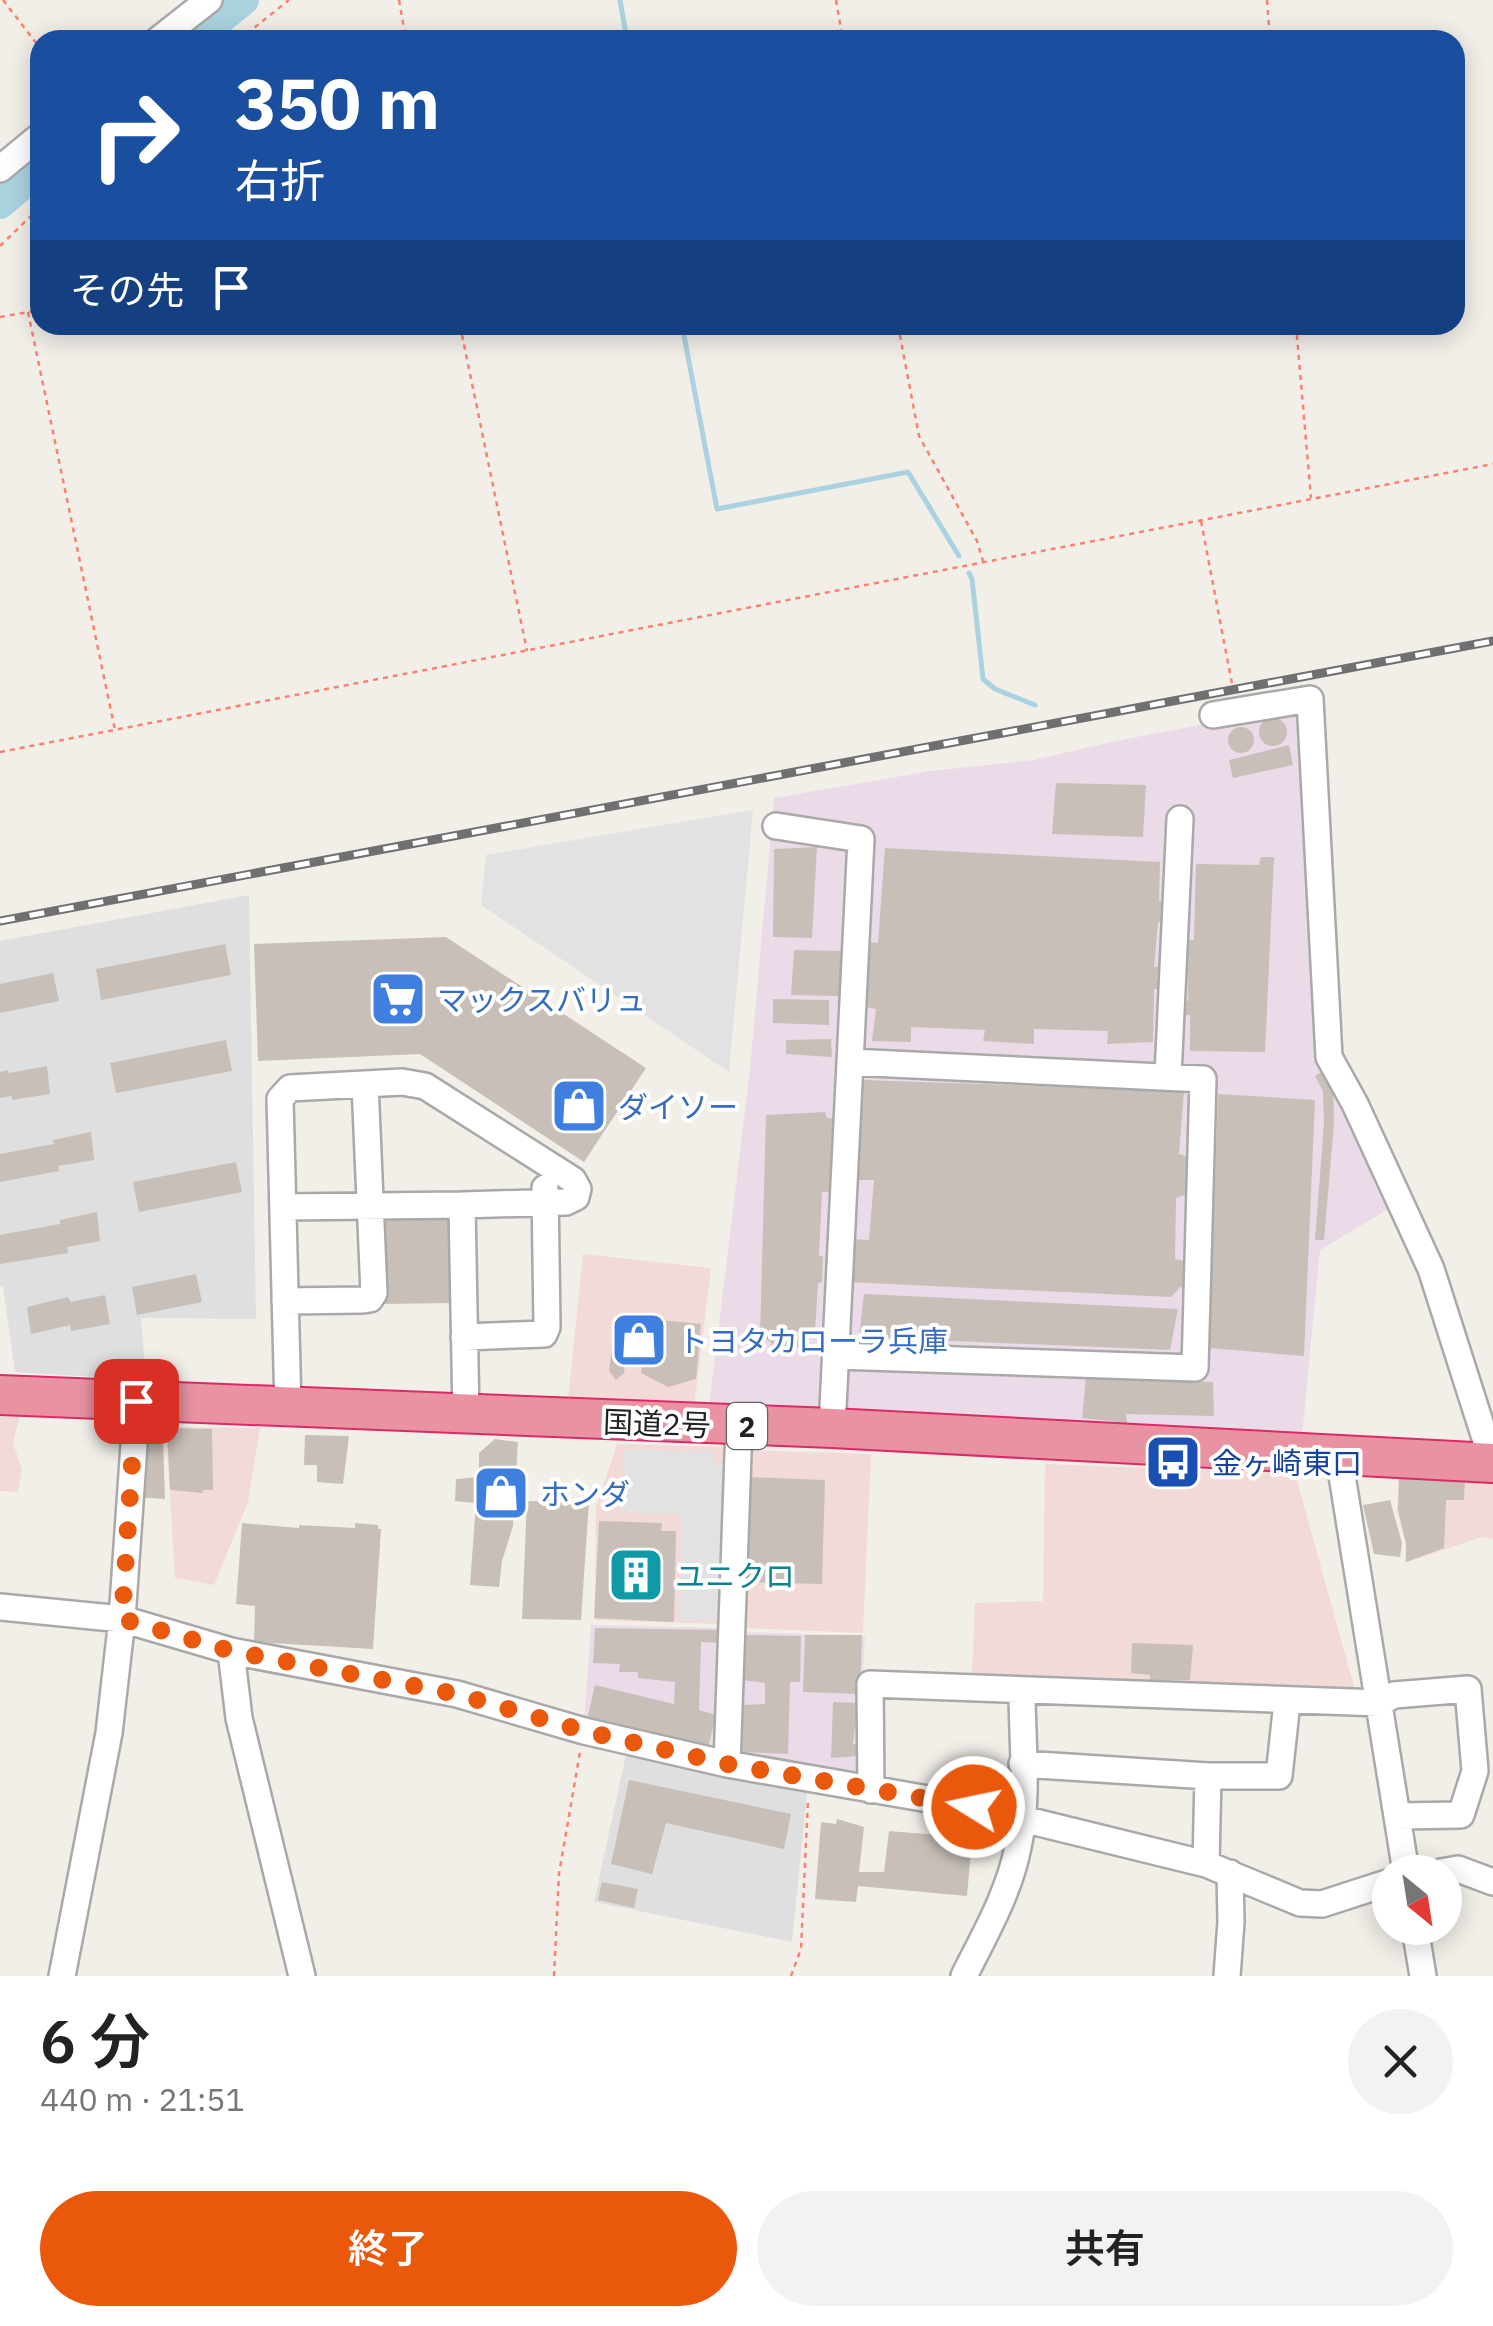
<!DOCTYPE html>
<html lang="ja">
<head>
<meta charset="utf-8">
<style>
	body { margin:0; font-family:"IBM Plex Sans","Noto Sans JP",sans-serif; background:#f2f2f2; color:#222; height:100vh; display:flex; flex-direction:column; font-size:38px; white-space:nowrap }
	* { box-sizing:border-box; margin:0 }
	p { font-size:32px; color:#767676 }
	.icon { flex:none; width:55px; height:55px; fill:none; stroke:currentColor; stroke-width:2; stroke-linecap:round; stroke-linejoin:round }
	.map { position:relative; height:1976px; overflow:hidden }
	.panel { display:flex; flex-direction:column; background:#fff; flex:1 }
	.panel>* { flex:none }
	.hud { position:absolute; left:30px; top:30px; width:1435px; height:305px; border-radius:30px; box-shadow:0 5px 25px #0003; background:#1a4fa0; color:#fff; overflow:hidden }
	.needle { width:65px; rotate:150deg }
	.controls { position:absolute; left:1372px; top:1855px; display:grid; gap:20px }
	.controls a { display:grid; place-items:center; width:90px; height:90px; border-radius:50%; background:#fff; box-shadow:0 5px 25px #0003; font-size:50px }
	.pin { position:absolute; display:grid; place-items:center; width:85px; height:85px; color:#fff; margin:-42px; border-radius:20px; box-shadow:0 5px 15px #0006 }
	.me { position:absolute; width:110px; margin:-55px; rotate:280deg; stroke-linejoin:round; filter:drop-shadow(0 0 8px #0008) }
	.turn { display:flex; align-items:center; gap:35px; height:210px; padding:0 40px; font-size:45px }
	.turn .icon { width:130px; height:130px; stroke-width:2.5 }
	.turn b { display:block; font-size:70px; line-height:85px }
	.then { display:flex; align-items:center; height:95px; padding:0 40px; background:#0003; gap:20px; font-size:38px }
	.round { display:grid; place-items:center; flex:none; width:105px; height:105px; border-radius:52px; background:#f2f2f2 }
	.head { display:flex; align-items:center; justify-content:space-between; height:170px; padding:0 40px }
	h1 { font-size:60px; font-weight:600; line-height:75px }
	.primary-button { display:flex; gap:20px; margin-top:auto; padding:20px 40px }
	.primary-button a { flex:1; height:115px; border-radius:60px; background:#ea580c; color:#fff; font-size:40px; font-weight:600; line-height:115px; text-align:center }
	.primary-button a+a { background:#f2f2f2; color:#222 }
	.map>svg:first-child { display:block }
</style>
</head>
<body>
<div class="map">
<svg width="1493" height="1976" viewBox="0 0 1493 1976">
	<rect width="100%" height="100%" fill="#f2efe9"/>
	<path fill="#e0dfdf" d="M 249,895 L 256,1319 L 141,1318 L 146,1380 L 15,1372 L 3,1287 L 0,1287 L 0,941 Z
		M 627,1750 L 807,1793 L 792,1942 L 594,1902 Z"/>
	<path fill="#f2dad9" d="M 583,1254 L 711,1268 L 694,1408 L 568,1401 Z
		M 0,1414 L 20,1415 L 13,1443 L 22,1470 L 18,1492 L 0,1491 Z
		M 166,1427 L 260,1428 L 248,1502 L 214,1585 L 175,1578 Z
		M 617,1444 L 724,1447 L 729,1452 L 720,1624 L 595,1620 L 596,1507 Z
		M 748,1450 L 871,1454 L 863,1633 L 742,1628 Z
		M 1045,1464 L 1295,1473 L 1355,1690 L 1349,1696 L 972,1673 L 975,1603 L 1043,1601 Z
		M 1399,1477 L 1493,1479 L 1493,1539 L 1482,1537 L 1405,1563 L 1406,1544 L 1397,1511 Z"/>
	<path fill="#ebdbe8" d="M 1298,706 L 1321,1060 L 1395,1205 L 1320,1250 L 1302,1436 L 709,1407 L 750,1069 L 774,798 L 931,771 L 1034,760 L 1116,741 Z
		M 591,1625 L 721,1628 L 719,1751 L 584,1722 Z
		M 740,1632 L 865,1636 L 857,1774 L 735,1757 Z"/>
	<path fill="#e2e2e2" d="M 753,810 L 729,1072 L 481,905 L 486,855 Z
		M 624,1450 L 714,1451 L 714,1462 L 725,1464 L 716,1620 L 680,1620 L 681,1514 L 620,1512 Z"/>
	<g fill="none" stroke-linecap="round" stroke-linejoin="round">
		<path stroke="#aad3df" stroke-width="5" d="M 620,0 L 627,40
			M 682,325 L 717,509 L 908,472 L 959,556
			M 969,573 L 972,579 L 983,679 L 995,689 L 1035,705"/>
		<path stroke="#aad3df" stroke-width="30" d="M 195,40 L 244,0
			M 0,204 L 40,170"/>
	</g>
	<path fill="#c7bfb8" d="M1259 732a14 14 0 1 1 28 0a14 14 0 1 1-28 0Z
		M1228 740a13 13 0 1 1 26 0a13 13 0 1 1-26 0Z
		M 1289,745 L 1293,765 L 1233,778 L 1229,760 Z
		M 1056,783 L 1146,785 L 1143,837 L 1052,834 Z
		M 817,847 L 812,938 L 773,937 L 774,849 Z
		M 885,848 L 1160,862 L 1159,901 L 1171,901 L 1171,921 L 1158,922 L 1154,967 L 1165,966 L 1164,988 L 1154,989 L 1153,1042 L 1107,1044 L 1108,1031 L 1034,1029 L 1034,1044 L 983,1041 L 985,1030 L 911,1027 L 911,1042 L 872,1041 L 876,1009 L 861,1006 L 866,942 L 878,943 Z
		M 1261,857 L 1274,857 L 1265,1052 L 1190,1051 L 1190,1015 L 1180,1014 L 1181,1001 L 1188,1001 L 1187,940 L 1194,940 L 1196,864 L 1259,865 Z
		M 446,937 L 646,1068 L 584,1162 L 420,1054 L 258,1061 L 254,944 Z
		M 225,944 L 231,975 L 101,1000 L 96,969 Z
		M 794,950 L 841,951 L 839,996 L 791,995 Z
		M 53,973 L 59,1001 L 0,1013 L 0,984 Z
		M 773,999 L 829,1000 L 829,1025 L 773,1023 Z
		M 831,1039 L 832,1057 L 786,1054 L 786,1040 Z
		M 226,1040 L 232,1071 L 116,1093 L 110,1063 Z
		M 47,1066 L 50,1094 L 12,1100 L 12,1096 L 0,1098 L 0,1072 L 8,1070 L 9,1073 Z
		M 1324,1070 L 1333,1088 L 1334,1123 L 1324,1240 L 1315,1240 L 1324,1123 L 1323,1091 L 1315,1076 Z
		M 863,1080 L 1184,1091 L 1179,1154 L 1193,1158 L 1190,1193 L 1176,1198 L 1175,1259 L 1191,1263 L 1190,1289 L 1180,1287 L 1171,1297 L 847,1282 L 853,1239 L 869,1240 L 874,1180 L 857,1180 Z
		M 1218,1094 L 1315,1100 L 1304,1356 L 1209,1348 Z
		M 825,1112 L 827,1118 L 836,1119 L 836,1192 L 822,1192 L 819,1256 L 823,1256 L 822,1282 L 818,1283 L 815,1332 L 808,1332 L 809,1348 L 771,1346 L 772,1343 L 760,1335 L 766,1115 Z
		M 91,1132 L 94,1160 L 58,1166 L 59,1171 L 0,1182 L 0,1154 L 54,1144 L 53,1140 Z
		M 236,1162 L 242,1192 L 139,1212 L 133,1182 Z
		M 450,1209 L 457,1303 L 381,1304 L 380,1217 Z
		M 97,1212 L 100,1241 L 67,1247 L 68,1253 L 0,1264 L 0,1235 L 60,1224 L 60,1220 Z
		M 196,1274 L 202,1302 L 137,1315 L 132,1287 Z
		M 864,1294 L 1178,1309 L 1170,1350 L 859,1337 Z
		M 105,1295 L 110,1324 L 71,1331 L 70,1325 L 31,1334 L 27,1307 L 68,1297 L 71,1302 Z
		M 649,1319 L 701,1324 L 696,1379 L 668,1387 L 641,1373 Z
		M 614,1326 L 629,1329 L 624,1373 L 616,1380 L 609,1371 Z
		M 1086,1377 L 1213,1382 L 1214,1416 L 1126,1414 L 1127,1423 L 1082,1418 Z
		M 167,1428 L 212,1429 L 213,1490 L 203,1490 L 203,1493 L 170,1490 Z
		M 305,1435 L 349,1436 L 343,1484 L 317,1482 L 317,1465 L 304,1465 Z
		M 143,1439 L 163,1440 L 165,1499 L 137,1497 Z
		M 495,1439 L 518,1442 L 513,1526 L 502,1561 L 499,1587 L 470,1585 L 476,1503 L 455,1501 L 456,1479 L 479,1477 L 479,1453 Z
		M 1399,1476 L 1465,1478 L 1464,1500 L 1446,1500 L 1444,1548 L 1406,1562 L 1406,1544 L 1398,1510 Z
		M 750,1477 L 825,1480 L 822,1584 L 747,1582 Z
		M 1390,1500 L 1402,1543 L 1400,1557 L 1374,1554 L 1363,1505 Z
		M 527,1501 L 589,1502 L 581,1620 L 522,1619 Z
		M 599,1521 L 662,1523 L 661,1531 L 676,1531 L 674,1622 L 594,1618 Z
		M 242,1523 L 299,1528 L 299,1525 L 355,1528 L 355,1523 L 378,1525 L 378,1529 L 381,1529 L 373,1649 L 254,1642 L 255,1606 L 236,1604 Z
		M 595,1628 L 721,1630 L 723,1643 L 701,1642 L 699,1710 L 716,1715 L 707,1752 L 587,1720 L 595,1685 L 674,1704 L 675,1682 L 638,1678 L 638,1672 L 619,1672 L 620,1664 L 593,1663 Z
		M 744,1635 L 801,1636 L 800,1682 L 790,1682 L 788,1754 L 740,1752 L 741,1705 L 765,1704 L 765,1683 L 743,1680 Z
		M 805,1635 L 862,1635 L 860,1694 L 803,1692 Z
		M 1132,1643 L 1193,1645 L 1190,1680 L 1150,1680 L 1150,1675 L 1131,1673 Z
		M 833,1702 L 858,1703 L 853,1744 L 859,1744 L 857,1756 L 831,1758 Z
		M 629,1780 L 791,1814 L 784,1849 L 666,1823 L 652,1874 L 611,1864 Z
		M 837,1819 L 864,1827 L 859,1872 L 884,1872 L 889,1831 L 972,1838 L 967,1896 L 858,1886 L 856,1902 L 815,1899 L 821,1822 L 836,1824 Z
		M 602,1882 L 638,1889 L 634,1908 L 598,1900 Z"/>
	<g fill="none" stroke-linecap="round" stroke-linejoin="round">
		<g stroke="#a9a9a9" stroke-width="30">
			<path id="minor" d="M 158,40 L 209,0
				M 0,169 L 40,136
				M 1213,715 L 1310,699 L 1329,1057 L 1355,1104 L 1431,1269 L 1493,1463
				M 776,826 L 861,839 L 832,1428
				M 1168,1076 L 1180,819
				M 283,1207 L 462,1205
				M 285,1301 L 363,1300 L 370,1299 L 374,1293 L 365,1084
				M 464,1337 L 544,1334 L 547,1327 L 545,1188
				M 836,1356 L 1195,1368 L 1203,1079 L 850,1062
				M 288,1407 L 280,1099 L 290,1088 L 402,1082 L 425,1086 L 573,1180 L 578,1189 L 576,1197 L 566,1202 L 462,1205 L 466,1415
				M 1339,1457 L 1406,1872
				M 0,1607 L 122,1619 L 231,1651 L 457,1694 L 584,1731 L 727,1764 L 974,1807 L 1206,1864 L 1300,1903 L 1322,1904 L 1390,1882
				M 231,1651 L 239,1718 L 302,1976
				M 727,1764 L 739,1426
				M 1022,1764 L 1208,1776 L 1279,1776 L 1287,1702
				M 871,1790 L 870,1684 L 1380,1703 L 1394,1695 L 1468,1689 L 1475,1771 L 1461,1815 L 1398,1816
				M 1206,1864 L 1208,1776
				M 1441,1872 L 1458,1869 L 1493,1882
				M 1415,1928 L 1423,1976
				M 62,1976 L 109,1733 L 122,1619 L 137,1401
				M 964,1976 C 985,1934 1009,1893 1018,1847 C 1029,1797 1022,1741 1022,1691
				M 1227,1976 L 1231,1922 L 1230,1873"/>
		</g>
		<g stroke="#dc2a67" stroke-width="42">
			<path id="highway" d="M 0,1395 L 832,1428 L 1493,1463"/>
		</g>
		<path stroke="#fa8072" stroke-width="2.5" stroke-dasharray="5 5" stroke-linecap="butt" d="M 3,0 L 40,48
			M 399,0 L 406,40
			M 836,0 L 843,40
			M 1267,0 L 1270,40
			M 239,40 L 289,0
			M 0,246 L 40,207
			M 28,312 L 115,730
			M 0,317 L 40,310
			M 460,325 L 527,651
			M 898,325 L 919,436 L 977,541 L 983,561
			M 1296,325 L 1311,498
			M 1201,521 L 1233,689
			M 0,752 L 1493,464
			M 554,1976 L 559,1874 L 580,1752
			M 791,1976 L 801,1949 L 808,1800"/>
		<use href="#minor" stroke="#fff" stroke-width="25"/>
		<use href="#highway" stroke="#e892a2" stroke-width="38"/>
		<g stroke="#707070" stroke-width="9">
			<path id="rail" d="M 0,921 L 1493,641"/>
		</g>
		<use href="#rail" stroke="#fff" stroke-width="5" stroke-dasharray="15" stroke-linecap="butt"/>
	</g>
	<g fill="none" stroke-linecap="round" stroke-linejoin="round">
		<path stroke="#ea580c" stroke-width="18" stroke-dasharray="0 32.4" d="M 136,1401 L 122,1619 L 231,1651 L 457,1694 L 584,1731 L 727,1764 L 974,1807"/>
	</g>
	<defs>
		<g id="supermarket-square" transform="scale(2.875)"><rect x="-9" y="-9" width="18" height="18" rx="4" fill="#3f7fe0" stroke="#fff"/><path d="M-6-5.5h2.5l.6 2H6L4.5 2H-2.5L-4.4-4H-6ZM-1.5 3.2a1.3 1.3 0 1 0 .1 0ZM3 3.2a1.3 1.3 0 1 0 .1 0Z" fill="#fff"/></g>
		<g id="shop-square" transform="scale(2.875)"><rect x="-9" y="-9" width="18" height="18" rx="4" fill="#3f7fe0" stroke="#fff"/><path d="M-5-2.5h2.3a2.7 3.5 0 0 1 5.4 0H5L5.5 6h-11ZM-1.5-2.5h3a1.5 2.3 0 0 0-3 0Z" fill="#fff"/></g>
		<g id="bus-square" transform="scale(2.875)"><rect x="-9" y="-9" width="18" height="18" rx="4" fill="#1a4fb4" stroke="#fff"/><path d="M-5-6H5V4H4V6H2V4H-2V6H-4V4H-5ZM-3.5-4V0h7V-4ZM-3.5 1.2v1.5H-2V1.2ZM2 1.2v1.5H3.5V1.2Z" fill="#fff"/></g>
		<g id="building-square" transform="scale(2.875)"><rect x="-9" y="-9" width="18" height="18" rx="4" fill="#0f9aa8" stroke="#fff"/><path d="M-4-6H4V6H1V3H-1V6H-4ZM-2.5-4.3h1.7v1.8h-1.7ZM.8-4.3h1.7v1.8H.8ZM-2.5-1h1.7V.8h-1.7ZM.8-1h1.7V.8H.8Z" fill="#fff"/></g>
	</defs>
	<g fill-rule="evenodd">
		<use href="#supermarket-square" x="398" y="999"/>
		<use href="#shop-square" x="579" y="1106"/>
		<use href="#shop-square" x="639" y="1340"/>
		<use href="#bus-square" x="1173" y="1462"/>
		<use href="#shop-square" x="501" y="1493"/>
		<use href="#building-square" x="636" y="1575"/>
	</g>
	<g text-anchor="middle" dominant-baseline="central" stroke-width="8" stroke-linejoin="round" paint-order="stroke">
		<rect fill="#fff" stroke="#646464" stroke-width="2.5" x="727" y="1403" width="40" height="46" rx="8"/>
		<g font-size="28" font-weight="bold" fill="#222">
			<text x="747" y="1426">2</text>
		</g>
		<g font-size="30" fill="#366cbe" stroke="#fff" text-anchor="start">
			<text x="437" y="999">マックスバリュ</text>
			<text x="618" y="1106">ダイソー</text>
			<text x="678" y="1340">トヨタカローラ兵庫</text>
			<text x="540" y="1493">ホンダ</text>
		</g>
		<g font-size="30" fill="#222" stroke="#fff">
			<text transform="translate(657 1423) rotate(2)">国道2号</text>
		</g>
		<g font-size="30" fill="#164399" stroke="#fff" text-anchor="start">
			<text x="1212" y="1462">金ヶ崎東口</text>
		</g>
		<g font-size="30" fill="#0d838f" stroke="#fff" text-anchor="start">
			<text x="675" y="1575">ユニクロ</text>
		</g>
	</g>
</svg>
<div class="controls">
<a><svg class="needle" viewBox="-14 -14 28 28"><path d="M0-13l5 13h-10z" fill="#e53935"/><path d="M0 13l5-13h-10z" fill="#767676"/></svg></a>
</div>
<div class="pin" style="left:136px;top:1401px;background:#d93025"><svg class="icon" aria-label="arrive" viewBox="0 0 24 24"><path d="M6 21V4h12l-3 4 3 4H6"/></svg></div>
<svg class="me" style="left:974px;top:1807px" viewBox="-20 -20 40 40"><circle r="17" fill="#ea580c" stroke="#fff" stroke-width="3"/><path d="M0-11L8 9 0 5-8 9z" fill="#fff"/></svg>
<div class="hud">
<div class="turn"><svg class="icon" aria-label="right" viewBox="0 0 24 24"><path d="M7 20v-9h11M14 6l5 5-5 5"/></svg><div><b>350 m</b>右折</div></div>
<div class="then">その先<svg class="icon" aria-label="arrive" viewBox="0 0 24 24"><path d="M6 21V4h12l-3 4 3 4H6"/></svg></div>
</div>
</div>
<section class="panel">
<div class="head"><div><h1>6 分</h1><p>440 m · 21:51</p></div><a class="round"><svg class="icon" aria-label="close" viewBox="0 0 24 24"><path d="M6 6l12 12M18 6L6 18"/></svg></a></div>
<div class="primary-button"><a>終了</a><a>共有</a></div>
</section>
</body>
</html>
